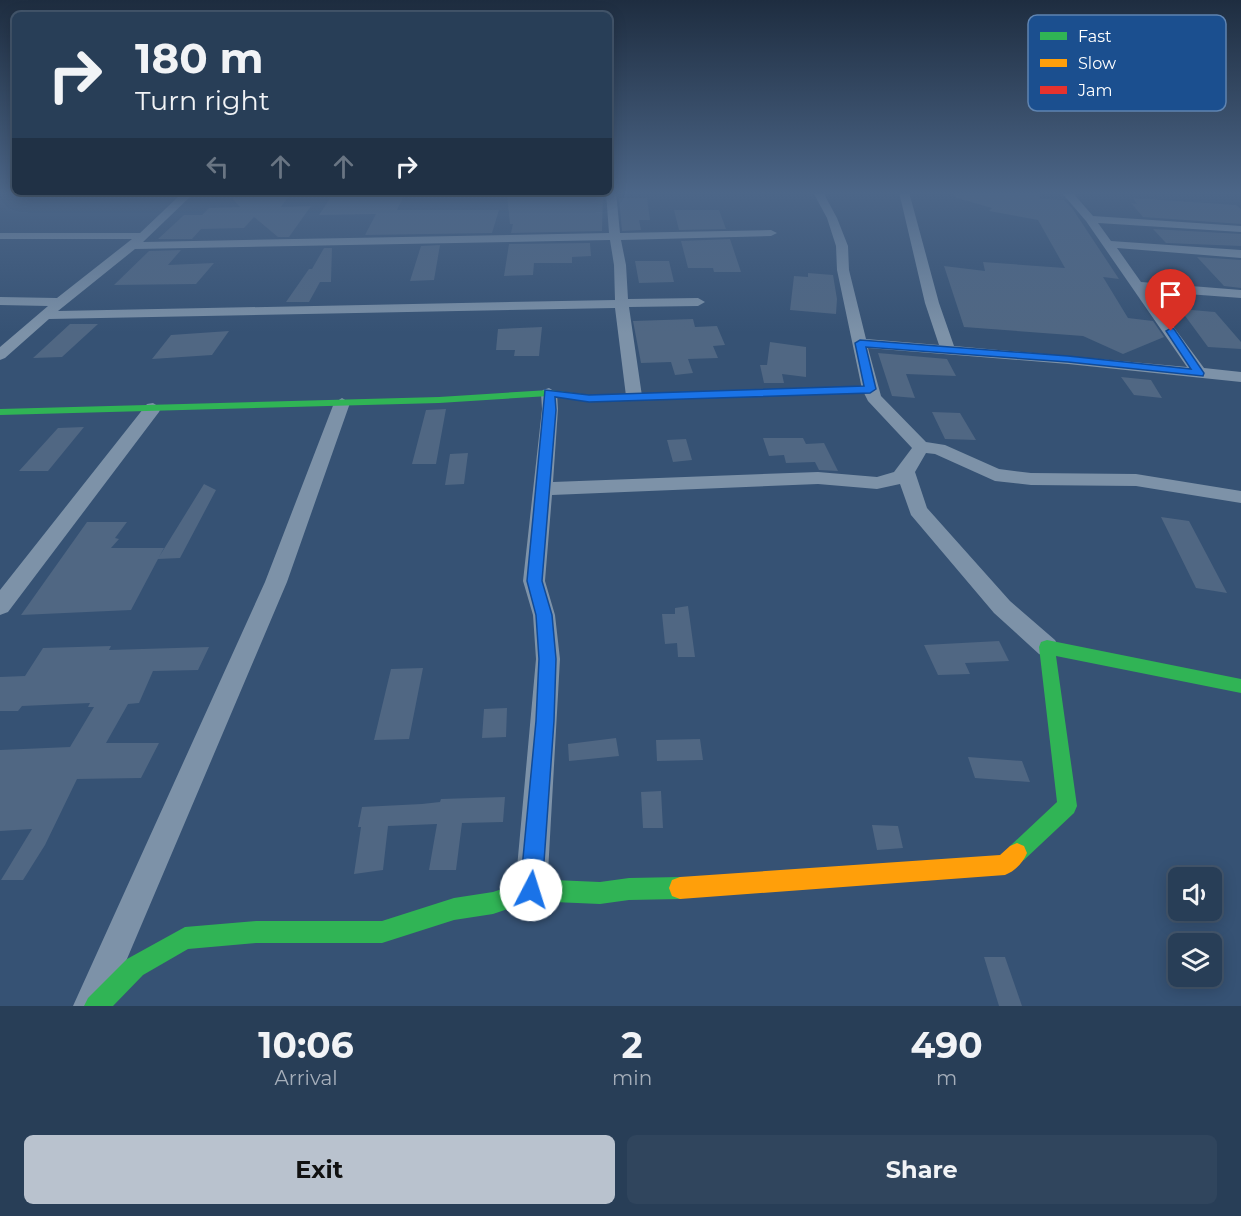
<!DOCTYPE html>
<html lang="en">
<head>
<meta charset="utf-8">
<style>
	body { margin:0; font-family:Montserrat,sans-serif; background:#30455d; color:#f1f3f6; height:100vh; display:flex; flex-direction:column; font-size:22px; white-space:nowrap }
	* { box-sizing:border-box; margin:0 }
	p { font-size:20px; color:#a5aeba }
	.icon { flex:none; width:33px; height:33px; fill:none; stroke:currentColor; stroke-width:2; stroke-linecap:round; stroke-linejoin:round }
	.map { position:relative; height:1006px; overflow:hidden }
	.sheet { display:flex; flex-direction:column; background:#283e57; flex:1 }
	.sheet>* { flex:none }
	.guide { position:absolute; left:12px; top:12px; width:600px; height:183px; border-radius:9px; box-shadow:0 3px 15px #0003,0 0 0 2px #44576d; background:#283e57; color:#f1f3f6; overflow:hidden }
	.fabs { position:absolute; left:1168px; top:867px; display:grid; gap:12px }
	.fabs a { display:grid; place-items:center; width:54px; height:54px; border-radius:9px; background:#283e57; box-shadow:0 3px 15px #0003,0 0 0 2px #44576d; font-size:30px }
	.pin { position:absolute; display:grid; place-items:center; width:51px; height:51px; color:#fff; margin:-62px -26px; border-radius:50% 50% 50% 0; rotate:-45deg; box-shadow:0 0 6px #0007 }
	.pin .icon { rotate:45deg }
	.me { position:absolute; width:66px; margin:-33px; rotate:5deg; stroke-linejoin:round; filter:drop-shadow(0 0 4px #0008) }
	.turn { display:flex; align-items:center; gap:21px; height:126px; padding:0 24px; font-size:27px }
	.turn .icon { width:78px; height:78px; stroke-width:2.5 }
	.turn b { display:block; font-size:42px; line-height:51px }
	.lanes { display:flex; align-items:center; height:57px; padding:0 24px; background:#0003; justify-content:center; gap:30px; direction:ltr }
	.lanes .off { opacity:.35 }
	.eta { display:flex; justify-content:space-evenly; align-items:center; height:102px; text-align:center }
	.eta b { font-size:36px; font-weight:700; line-height:42px }
	.cta { display:flex; gap:12px; margin-top:auto; padding:12px 24px }
	.cta a { flex:1; height:69px; border-radius:9px; background:#b9c2ce; color:#111; font-size:24px; font-weight:700; line-height:69px; text-align:center }
	.cta a+a { background:#30455d; color:#f1f3f6 }
	.map>svg:first-child { display:block }
</style>
</head>
<body>
<div class="map">
<svg width="1241" height="1006" viewBox="0 0 1241 1006">
	<rect width="100%" height="100%" fill="#365274"/>
	<path fill="#506783" d="M 603,192 L 602,231 L 511,233 L 513,224 L 510,224 L 507,195 Z
		M 955,192 L 1037,192 L 1041,199 L 1064,200 L 1072,208 L 1119,279 L 1103,277 L 1128,318 L 1153,321 L 1164,337 L 1123,354 L 1083,336 L 964,327 L 944,266 L 985,271 L 983,262 L 1065,268 L 1038,220 L 989,211 L 992,208 L 954,197 Z
		M 404,195 L 397,210 L 499,210 L 492,233 L 365,235 L 376,214 L 319,215 L 331,197 Z
		M 288,197 L 281,207 L 311,206 L 289,237 L 278,237 L 254,217 L 244,228 L 201,229 L 192,239 L 158,239 L 184,215 L 202,215 L 209,208 L 240,207 L 232,198 Z
		M 619,198 L 647,198 L 650,220 L 639,220 L 641,230 L 622,231 Z
		M 1133,198 L 1236,205 L 1241,209 L 1241,224 L 1143,217 L 1131,203 L 1137,204 Z
		M 674,210 L 719,210 L 726,229 L 679,230 Z
		M 1153,229 L 1241,234 L 1241,246 L 1166,243 Z
		M 730,239 L 741,272 L 714,272 L 713,268 L 688,268 L 681,241 Z
		M 590,243 L 591,256 L 572,257 L 572,263 L 534,263 L 533,275 L 504,276 L 509,244 Z
		M 440,245 L 434,280 L 410,281 L 421,246 Z
		M 324,248 L 332,248 L 331,282 L 320,282 L 309,302 L 286,302 L 309,269 L 312,269 Z
		M 181,250 L 168,265 L 214,263 L 196,284 L 114,285 L 149,251 Z
		M 1197,257 L 1241,260 L 1241,288 L 1224,286 Z
		M 635,261 L 669,261 L 674,282 L 639,283 Z
		M 808,273 L 833,275 L 837,299 L 836,314 L 790,310 L 794,276 L 808,277 Z
		M 1180,309 L 1215,312 L 1241,342 L 1241,349 L 1208,347 Z
		M 693,319 L 695,327 L 717,326 L 725,345 L 713,346 L 718,358 L 688,359 L 693,373 L 675,375 L 671,362 L 641,363 L 633,321 Z
		M 70,324 L 98,324 L 62,357 L 33,358 Z
		M 542,327 L 539,356 L 514,356 L 515,350 L 496,350 L 498,329 Z
		M 229,331 L 212,355 L 152,359 L 171,335 Z
		M 770,342 L 806,347 L 806,377 L 782,374 L 784,383 L 764,383 L 760,365 L 767,365 Z
		M 878,353 L 947,359 L 956,376 L 906,374 L 915,398 L 892,396 Z
		M 1121,377 L 1151,380 L 1162,398 L 1134,395 Z
		M 446,409 L 436,464 L 412,464 L 426,410 Z
		M 932,412 L 960,413 L 976,440 L 945,439 Z
		M 84,427 L 48,471 L 19,471 L 58,428 Z
		M 763,438 L 803,438 L 806,444 L 824,443 L 838,471 L 819,470 L 815,462 L 786,463 L 784,455 L 769,456 Z
		M 686,439 L 692,460 L 673,462 L 667,440 Z
		M 468,453 L 464,484 L 445,485 L 450,454 Z
		M 204,484 L 216,490 L 180,558 L 158,559 L 131,610 L 21,615 L 87,522 L 127,522 L 115,538 L 119,539 L 111,548 L 164,548 L 159,557 Z
		M 1161,517 L 1189,521 L 1227,593 L 1196,588 Z
		M 688,606 L 695,657 L 678,657 L 677,643 L 665,644 L 662,614 L 675,614 L 675,608 Z
		M 999,641 L 1009,661 L 965,663 L 970,674 L 938,675 L 924,645 Z
		M 111,646 L 109,650 L 209,647 L 198,670 L 153,671 L 139,703 L 128,704 L 106,743 L 159,743 L 141,778 L 77,779 L 45,845 L 23,880 L 1,880 L 32,829 L 0,831 L 0,750 L 70,747 L 94,707 L 88,707 L 90,703 L 22,706 L 18,711 L 0,711 L 0,677 L 25,676 L 43,648 Z
		M 423,668 L 409,739 L 374,740 L 391,669 Z
		M 507,708 L 506,737 L 482,738 L 484,709 Z
		M 616,738 L 619,756 L 569,761 L 568,744 Z
		M 700,739 L 703,760 L 657,761 L 656,740 Z
		M 968,757 L 1022,761 L 1030,782 L 975,778 Z
		M 661,791 L 663,828 L 643,828 L 641,792 Z
		M 505,797 L 503,822 L 462,823 L 456,870 L 429,870 L 437,824 L 388,826 L 383,870 L 354,874 L 361,827 L 358,827 L 362,807 L 422,804 L 440,802 L 441,799 Z
		M 872,825 L 898,826 L 903,848 L 877,850 Z
		M 984,957 L 1005,957 L 1022,1006 L 999,1006 Z"/>
	<g fill="none" stroke-linecap="round" stroke-linejoin="round">
		<path fill="#7d92a8" fill-rule="evenodd" d="M 153,192 L 319,192 L 314,195 L 192,195 L 143,242 L 609,233 L 606,192 L 616,192 L 620,233 L 771,230 L 777,233 L 771,236 L 621,240 L 626,265 L 628,299 L 698,298 L 705,302 L 698,306 L 629,307 L 642,396 L 634,401 L 626,396 L 615,308 L 49,319 L 5,358 L 0,360 L 0,347 L 48,306 L 0,305 L 0,297 L 57,298 L 132,239 L 0,239 L 0,233 L 140,233 L 180,195 L 158,195 ZM 610,240 L 614,265 L 615,300 L 58,311 L 135,249 Z
			M 813,192 L 823,192 L 837,218 L 848,246 L 849,270 L 866,339 L 939,345 L 925,303 L 899,192 L 909,192 L 939,303 L 954,346 L 1187,367 L 1086,221 L 1061,192 L 1072,192 L 1093,216 L 1241,226 L 1241,232 L 1098,223 L 1111,241 L 1241,250 L 1241,258 L 1117,248 L 1141,282 L 1241,290 L 1241,298 L 1147,291 L 1204,368 L 1241,372 L 1241,382 L 1068,364 L 868,348 L 881,396 L 926,442 L 945,445 L 999,469 L 1031,473 L 1136,474 L 1241,491 L 1241,503 L 1136,486 L 1031,485 L 995,481 L 935,454 L 926,453 L 915,472 L 927,508 L 1010,601 L 1055,640 L 1059,647 L 1055,654 L 1047,657 L 1039,654 L 994,613 L 911,515 L 900,484 L 877,489 L 818,484 L 552,495 L 545,581 L 555,615 L 560,659 L 547,890 L 542,901 L 531,906 L 520,901 L 515,890 L 536,659 L 533,615 L 523,581 L 542,409 L 541,393 L 543,390 L 549,388 L 557,393 L 558,409 L 553,482 L 818,472 L 877,477 L 894,472 L 912,448 L 868,401 L 862,389 L 837,270 L 836,246 L 827,218 Z
			M 342,398 L 350,403 L 287,582 L 107,1006 L 73,1006 L 265,582 L 334,403 Z
			M 153,403 L 161,408 L 159,412 L 8,612 L 0,615 L 0,590 L 147,404 Z"/>
		<path fill="#30b455" fill-rule="evenodd" d="M 549,390 L 590,395 L 596,398 L 590,401 L 549,396 L 439,403 L 0,415 L 0,409 L 439,397 Z
			M 1047,640 L 1241,679 L 1241,693 L 1056,656 L 1077,806 L 1074,813 L 1024,860 L 1017,863 L 1010,860 L 1007,853 L 1010,846 L 1057,802 L 1039,647 L 1041,642 Z
			M 680,877 L 688,880 L 691,888 L 688,896 L 680,899 L 629,900 L 600,904 L 531,901 L 493,914 L 454,920 L 382,943 L 256,943 L 188,949 L 143,975 L 113,1006 L 84,1006 L 88,998 L 127,959 L 185,927 L 256,921 L 382,921 L 454,898 L 493,892 L 531,879 L 600,882 L 629,878 Z"/>
		<path fill="#ff9f0a" fill-rule="evenodd" d="M 1017,843 L 1024,846 L 1027,853 C 1023,863 1015,871 1005,875 L 680,899 L 672,896 L 669,888 L 672,880 L 680,877 L 1000,855 L 1010,846 Z"/>
		<path fill="#e5322d" fill-rule="evenodd" d="M 870,386 L 876,389 L 874,391 L 590,401 L 584,398 L 590,395 Z"/>
	</g>
	<linearGradient id="sky" x2="0" y2="1"><stop stop-color="#1e2d40"/><stop offset="0.58" stop-color="#4c6688"/><stop offset="1" stop-color="#4c6688" stop-opacity="0"/></linearGradient>
	<rect width="1241" height="333" fill="url(#sky)"/>
	<path fill="#1a73e8" stroke="#114b97" stroke-width="1.5" d="M 1171,328 L 1174,329 L 1204,373 L 1203,376 L 1068,362 L 866,347 L 876,389 L 870,393 L 589,402 L 555,397 L 556,410 L 542,581 L 552,615 L 556,659 L 554,721 L 542,890 L 538,898 L 531,901 L 523,898 L 520,890 L 536,721 L 539,659 L 536,615 L 527,581 L 545,390 L 589,395 L 864,386 L 855,343 L 860,340 L 1068,356 L 1191,369 L 1166,331 Z"/>
	<rect x="1028" y="15" width="198" height="96" rx="9" fill="#1b4f8f" stroke="#5f84b1" stroke-width="1.5"/>
	<rect x="1040" y="32" width="27" height="8" fill="#30b455"/>
	<rect x="1040" y="59" width="27" height="8" fill="#ff9f0a"/>
	<rect x="1040" y="86" width="27" height="8" fill="#e5322d"/>
	<g font-size="16" fill="#fff">
		<text x="1078" y="42">Fast</text>
		<text x="1078" y="69">Slow</text>
		<text x="1078" y="96">Jam</text>
	</g>
</svg>
<div class="fabs">
<a><svg class="icon" aria-label="sound" viewBox="0 0 24 24"><path d="M4 9h4l5-4v14l-5-4H4zM17 9q2 3 0 6"/></svg></a>
<a><svg class="icon" aria-label="layers" viewBox="0 0 24 24"><path d="M12 4l9 5-9 5-9-5zM3 14l9 5 9-5"/></svg></a>
</div>
<div class="pin" style="left:1171px;top:331px;background:#d93025"><svg class="icon" aria-label="arrive" viewBox="0 0 24 24"><path d="M6 21V4h12l-3 4 3 4H6"/></svg></div>
<svg class="me" style="left:531px;top:890px" viewBox="-20 -20 40 40"><circle r="19" fill="#fff"/><path d="M0-13L10 11 0 6-10 11z" fill="#1a73e8"/></svg>
<div class="guide">
<div class="turn"><svg class="icon" aria-label="right" viewBox="0 0 24 24"><path d="M7 20v-9h11M14 6l5 5-5 5"/></svg><div><b>180 m</b>Turn right</div></div>
<div class="lanes"><svg class="icon off" aria-label="left" viewBox="0 0 24 24"><path d="M17 20v-9H6M10 6l-5 5 5 5"/></svg><svg class="icon off" aria-label="ahead" viewBox="0 0 24 24"><path d="M12 20V5M6 11l6-6 6 6"/></svg><svg class="icon off" aria-label="ahead" viewBox="0 0 24 24"><path d="M12 20V5M6 11l6-6 6 6"/></svg><svg class="icon" aria-label="right" viewBox="0 0 24 24"><path d="M7 20v-9h11M14 6l5 5-5 5"/></svg></div>
</div>
</div>
<section class="sheet">
<div class="eta">
<div><b>10:06</b><p>Arrival</p></div>
<div><b>2</b><p>min</p></div>
<div><b>490</b><p>m</p></div>
</div>
<div class="cta"><a>Exit</a><a>Share</a></div>
</section>
</body>
</html>
